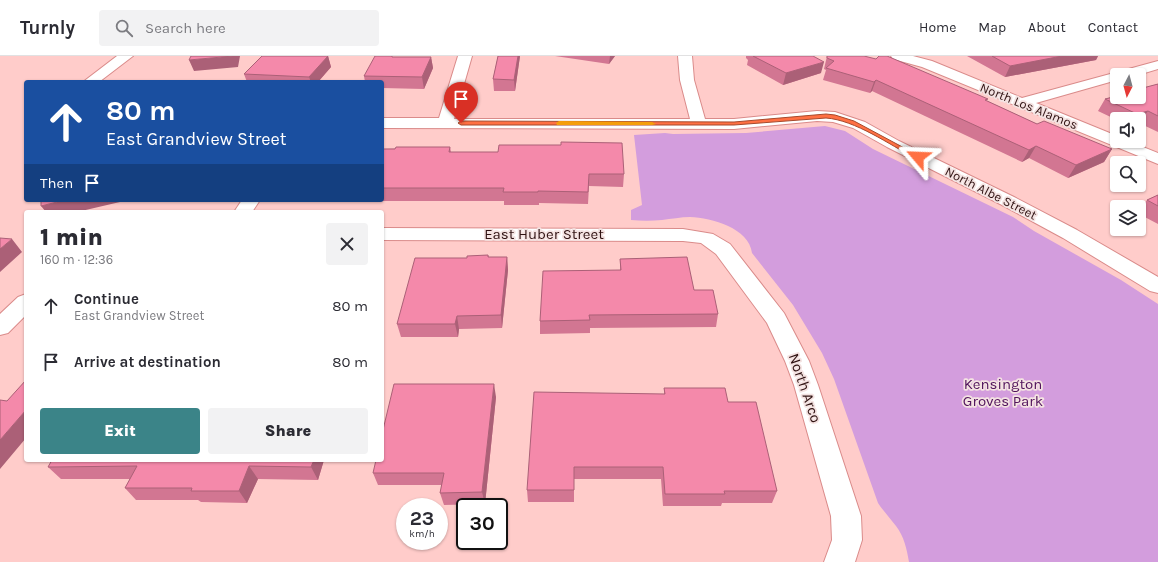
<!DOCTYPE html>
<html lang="en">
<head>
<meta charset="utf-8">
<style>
	body { margin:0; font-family:Karla,sans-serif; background:#f2f2f3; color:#2b2b33; height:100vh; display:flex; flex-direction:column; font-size:15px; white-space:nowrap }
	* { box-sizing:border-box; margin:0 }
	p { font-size:13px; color:#7c7c81 }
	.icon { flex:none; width:22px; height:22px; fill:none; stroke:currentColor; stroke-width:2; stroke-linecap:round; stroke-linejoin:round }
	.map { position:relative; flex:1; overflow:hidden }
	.details { position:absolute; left:24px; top:154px; width:360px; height:252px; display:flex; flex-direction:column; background:#fff; border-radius:4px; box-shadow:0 1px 3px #0004 }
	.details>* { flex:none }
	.banner { position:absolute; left:24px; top:24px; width:360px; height:122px; border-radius:4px; box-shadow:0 1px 3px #0004; background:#1a4fa0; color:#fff; overflow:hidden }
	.needle { width:26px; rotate:186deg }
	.tools { position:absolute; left:1110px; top:12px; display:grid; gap:8px }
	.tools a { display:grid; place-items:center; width:36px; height:36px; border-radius:4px; background:#fff; box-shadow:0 1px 3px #0004; font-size:20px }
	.speed { position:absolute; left:396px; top:442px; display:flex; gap:8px; font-size:20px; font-weight:700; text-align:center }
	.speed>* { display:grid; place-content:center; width:52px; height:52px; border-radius:50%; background:#fff; box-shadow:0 1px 3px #0004; line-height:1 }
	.speed small { font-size:10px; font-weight:400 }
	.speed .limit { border:2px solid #111; border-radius:6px; background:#fff; color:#111 }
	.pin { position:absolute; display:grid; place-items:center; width:34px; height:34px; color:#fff; margin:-41px -17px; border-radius:50% 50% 50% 0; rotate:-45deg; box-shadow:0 0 4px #0007 }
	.pin .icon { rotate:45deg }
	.me { position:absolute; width:44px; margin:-22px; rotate:296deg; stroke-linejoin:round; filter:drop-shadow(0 0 3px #0008) }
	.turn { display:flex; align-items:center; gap:14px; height:84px; padding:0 16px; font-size:18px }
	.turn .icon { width:52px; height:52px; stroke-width:2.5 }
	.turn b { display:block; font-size:28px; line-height:34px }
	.then { display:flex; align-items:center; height:38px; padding:0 16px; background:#0003; gap:8px; font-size:15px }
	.round { display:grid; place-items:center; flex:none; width:42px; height:42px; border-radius:4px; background:#f2f2f3 }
	.head { display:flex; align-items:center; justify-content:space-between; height:68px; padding:0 16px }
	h1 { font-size:24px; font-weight:800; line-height:30px }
	.cta { display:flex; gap:8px; margin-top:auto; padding:8px 16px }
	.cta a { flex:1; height:46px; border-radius:4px; background:#3b8488; color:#fff; font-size:16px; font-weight:800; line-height:46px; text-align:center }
	.cta a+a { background:#f2f2f3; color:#2b2b33 }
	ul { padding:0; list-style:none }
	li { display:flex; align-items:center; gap:12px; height:56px; padding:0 16px }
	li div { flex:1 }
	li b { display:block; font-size:15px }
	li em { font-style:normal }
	header { display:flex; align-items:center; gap:24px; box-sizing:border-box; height:56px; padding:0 20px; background:#fff; border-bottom:1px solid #e1e1e2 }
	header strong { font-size:19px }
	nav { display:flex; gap:22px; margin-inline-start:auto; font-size:14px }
	.search { width:280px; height:36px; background:#f2f2f3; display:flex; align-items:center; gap:10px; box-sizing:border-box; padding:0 14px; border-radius:4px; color:#7c7c81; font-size:15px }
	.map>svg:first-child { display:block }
</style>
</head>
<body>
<header>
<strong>Turnly</strong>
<div class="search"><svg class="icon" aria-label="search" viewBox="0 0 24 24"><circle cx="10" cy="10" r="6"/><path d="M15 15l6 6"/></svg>Search here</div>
<nav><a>Home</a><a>Map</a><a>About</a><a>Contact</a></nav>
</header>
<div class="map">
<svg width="1158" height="506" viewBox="0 0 1158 506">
	<rect width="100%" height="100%" fill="#ffccca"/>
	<path fill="#d39ddd" d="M 825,70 L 845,75 L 873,93 L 1013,161 L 1034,175 L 1121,224 L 1158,248 L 1158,506 L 909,506 C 907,494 904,480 896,470 C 890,462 884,456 878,447 L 834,323 L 822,297 L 793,249 L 752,197 C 749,172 712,162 690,161 C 681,161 671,163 662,164 C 652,165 641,165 631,164 L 631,154 L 642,149 L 634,79 L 665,77 L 673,78 L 746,77 Z"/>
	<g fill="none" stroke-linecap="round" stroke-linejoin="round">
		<g stroke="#da8b8a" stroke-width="2">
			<path id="street" d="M 117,0 L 133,0 L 99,26 L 83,26 Z
				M 458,0 L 472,0 L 454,63 L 690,63 L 680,24 L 678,0 L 692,0 L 694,24 L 705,63 L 734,63 L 817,55 L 835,56 L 865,66 L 899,85 L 1014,141 L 1077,174 L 1158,221 L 1158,237 L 1150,235 L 1063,182 L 1002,149 L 887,91 L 853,72 L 833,66 L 817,65 L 734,73 L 382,72 L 382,62 L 439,62 Z
				M 891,0 L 913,0 L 932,5 L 1022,42 L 1158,5 L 1158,13 L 1138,19 L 1117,19 L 1117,24 L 1036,47 L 1117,80 L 1117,85 L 1128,85 L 1158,97 L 1158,108 L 922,11 L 893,3 Z
				M 242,144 L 260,144 L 252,156 L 234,156 Z
				M 382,172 L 683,173 L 713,178 L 730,188 L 784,257 L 809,305 L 818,329 L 861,460 L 862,484 L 855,506 L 824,506 L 832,484 L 831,460 L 794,329 L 785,305 L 767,267 L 716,198 L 701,187 L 683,185 L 382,184 Z
				M 26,238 L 26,259 L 8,277 L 0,279 L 0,258 L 18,241 Z"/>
		</g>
		<use href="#street" fill="#fff" fill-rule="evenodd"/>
	</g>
	<path fill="#d27692" d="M 328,0 L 331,11 L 318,26 L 247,26 L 244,18 Z
		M 498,0 L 520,0 L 515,35 L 494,35 L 493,23 Z
		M 555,0 L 615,0 L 609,8 Z
		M 746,0 L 813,0 L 821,17 L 783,29 L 747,9 L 748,4 L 746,2 Z
		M 827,0 L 987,45 L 1037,68 L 1112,93 L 1104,106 L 1068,122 L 1029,102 L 1022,106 L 872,35 L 870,37 L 823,24 L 826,14 L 824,13 Z
		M 967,0 L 1098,0 L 1096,4 L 1005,21 Z
		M 392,1 L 431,1 L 433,12 L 424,33 L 382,32 L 382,26 L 365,26 L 364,20 Z
		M 1158,28 L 1158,76 L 1139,67 L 1139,63 L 1117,63 L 1117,64 L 1098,55 L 1105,43 Z
		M 450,91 L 451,96 L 624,118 L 623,131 L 589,130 L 588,148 L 539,147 L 539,149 L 504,149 L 504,145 L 378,145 L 377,144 L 382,144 L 382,93 Z
		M 1158,139 L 1158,168 L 1139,158 L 1139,155 L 1147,144 Z
		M 186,144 L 216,144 L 215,146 Z
		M 282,144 L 316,144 L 315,146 L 282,146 Z
		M 488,199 L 489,201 L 507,201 L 508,214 L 502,272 L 459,273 L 458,281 L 401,281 L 397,268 L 467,202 Z
		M 620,203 L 694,234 L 718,258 L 716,271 L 590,272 L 590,277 L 540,278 L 540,265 L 620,214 Z
		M 664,332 L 728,346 L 777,435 L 772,447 L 722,447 L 721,450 L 663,450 L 661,423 L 574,423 L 574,446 L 528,446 L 527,434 L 664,338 Z
		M 496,341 L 485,448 L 444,449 L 440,437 L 442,429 L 378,429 L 373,417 Z
		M 324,404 L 318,424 L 258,423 L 247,447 L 201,446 L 198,444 L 136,444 L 125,432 L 130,423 L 61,423 L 48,411 Z"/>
	<path fill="#ab6077" d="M 233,0 L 240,0 L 238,11 L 194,15 L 189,4 Z
		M 328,0 L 331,11 L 318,26 L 311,26 L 309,21 Z
		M 518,0 L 520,0 L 515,35 L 514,24 Z
		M 610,0 L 615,0 L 609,8 Z
		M 1062,0 L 1098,0 L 1096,4 L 1005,21 L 1010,10 Z
		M 431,1 L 433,12 L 424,33 L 422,21 Z
		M 824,6 L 821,17 L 783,29 L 786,17 Z
		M 876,24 L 872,35 L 870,37 L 874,26 Z
		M 1148,55 L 1139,67 L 1139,63 L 1134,63 L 1137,58 Z
		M 1036,90 L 1029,102 L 1022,106 L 1029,94 Z
		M 1112,93 L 1104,106 L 1068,122 L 1076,109 Z
		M 65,144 L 120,144 L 120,146 L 77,156 L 46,156 L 41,150 Z
		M 12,183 L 22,196 L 0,216 L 0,193 Z
		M 507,201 L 508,214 L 502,272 L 501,259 Z
		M 457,260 L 459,273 L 458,281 L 455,268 Z
		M 494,328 L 496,341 L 485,448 L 482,436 Z
		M 26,354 L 26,382 L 0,413 L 0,384 Z
		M 314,404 L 324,404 L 318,424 L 311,411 Z
		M 249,410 L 258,423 L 247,447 L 239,435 Z"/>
	<path fill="#f489aa" stroke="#ab6077" d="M 191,0 L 233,0 L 189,4 Z
		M 262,0 L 328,0 L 309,21 L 244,18 Z
		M 375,0 L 392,0 L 392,1 L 431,1 L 422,21 L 364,20 Z
		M 498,0 L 518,0 L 514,24 L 493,23 Z
		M 753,0 L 813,0 L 824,6 L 786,17 Z
		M 827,0 L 864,0 L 876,3 L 879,0 L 887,0 L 988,43 L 985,44 L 1037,68 L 1044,65 L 1112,93 L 1076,109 L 1036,90 L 1029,94 L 876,24 L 874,26 L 826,12 L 834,5 L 827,2 Z
		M 992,0 L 1062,0 L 1010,10 Z
		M 1158,28 L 1158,60 L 1148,55 L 1137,58 L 1105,43 L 1117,40 L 1117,41 L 1139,41 L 1139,33 Z
		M 561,86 L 622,87 L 624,118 L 589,118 L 588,136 L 538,135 L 538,136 L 503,136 L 504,132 L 382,132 L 382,93 L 395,93 L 396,91 L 450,91 L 449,96 L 498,96 L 499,89 L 561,89 Z
		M 1158,139 L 1158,150 L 1147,144 Z
		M 41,144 L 65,144 L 41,150 Z
		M 0,182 L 12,183 L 0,193 Z
		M 488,199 L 488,201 L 507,201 L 501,259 L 457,260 L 455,268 L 397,268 L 415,202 L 467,202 L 467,200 Z
		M 687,201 L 694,234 L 713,234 L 718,258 L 589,259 L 590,264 L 540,265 L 543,215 L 621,214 L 620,203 Z
		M 26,324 L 26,354 L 0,384 L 0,344 L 7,345 Z
		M 394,328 L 494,328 L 482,436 L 440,437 L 444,417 L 373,417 L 376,404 L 382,404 L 382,378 Z
		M 664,332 L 725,332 L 728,346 L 756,346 L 777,435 L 724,435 L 725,438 L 665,438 L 663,411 L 574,411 L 574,434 L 527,434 L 534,336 L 665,338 Z
		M 52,404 L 314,404 L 311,411 L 249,410 L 239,435 L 191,435 L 192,432 L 125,432 L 137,410 L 48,411 Z"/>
	<path fill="#ff7043" stroke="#a6492c" d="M 826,58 L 835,59 L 854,65 L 921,101 L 915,102 C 890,89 855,64 826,62 L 734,69 L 461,69 L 458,67 L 461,65 L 734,66 Z"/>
	<path fill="#f59e0b" d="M 559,65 L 652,66 L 656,68 L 652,69 L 557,69 L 556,67 Z"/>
	<g text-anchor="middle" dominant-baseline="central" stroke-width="3.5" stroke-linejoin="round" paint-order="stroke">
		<g font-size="13" fill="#2f1212" stroke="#f4e3e2">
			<text transform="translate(1029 50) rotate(22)">North Los Alamos</text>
			<text transform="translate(991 137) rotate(27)">North Albe Street</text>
		</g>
		<g font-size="15" fill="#2f1212" stroke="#f4e3e2">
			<text x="544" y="178">East Huber Street</text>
			<text transform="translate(805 332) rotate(71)">North Arco</text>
		</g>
		<g font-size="15" fill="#51135c" stroke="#f4e3e2">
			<text x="1003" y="328">Kensington<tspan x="1003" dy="17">Groves Park</tspan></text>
		</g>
	</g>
</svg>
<div class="tools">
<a><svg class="needle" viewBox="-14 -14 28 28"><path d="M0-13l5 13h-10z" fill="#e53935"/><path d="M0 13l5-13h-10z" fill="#7c7c81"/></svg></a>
<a><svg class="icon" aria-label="sound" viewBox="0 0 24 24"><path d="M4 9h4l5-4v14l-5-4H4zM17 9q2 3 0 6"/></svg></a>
<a><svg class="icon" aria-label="search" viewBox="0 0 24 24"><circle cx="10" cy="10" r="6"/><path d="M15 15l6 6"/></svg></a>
<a><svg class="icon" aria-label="layers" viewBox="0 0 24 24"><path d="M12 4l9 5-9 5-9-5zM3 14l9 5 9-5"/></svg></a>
</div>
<div class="speed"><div>23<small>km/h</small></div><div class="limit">30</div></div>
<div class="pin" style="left:461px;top:67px;background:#d93025"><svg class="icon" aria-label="arrive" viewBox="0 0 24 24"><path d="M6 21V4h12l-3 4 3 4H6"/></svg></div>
<svg class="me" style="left:918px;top:101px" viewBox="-20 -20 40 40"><path d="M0-17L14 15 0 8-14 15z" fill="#ff7043" stroke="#fff" stroke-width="4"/></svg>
<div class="banner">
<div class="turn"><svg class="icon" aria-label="ahead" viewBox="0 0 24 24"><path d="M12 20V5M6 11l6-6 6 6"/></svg><div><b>80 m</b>East Grandview Street</div></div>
<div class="then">Then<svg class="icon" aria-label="arrive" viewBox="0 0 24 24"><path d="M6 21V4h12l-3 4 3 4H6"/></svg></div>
</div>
<section class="details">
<div class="head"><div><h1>1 min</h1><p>160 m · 12:36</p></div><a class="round"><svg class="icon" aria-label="close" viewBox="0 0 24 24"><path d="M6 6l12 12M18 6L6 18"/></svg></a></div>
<ul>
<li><svg class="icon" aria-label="ahead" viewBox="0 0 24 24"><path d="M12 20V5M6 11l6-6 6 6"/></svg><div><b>Continue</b><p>East Grandview Street</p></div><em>80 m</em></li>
<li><svg class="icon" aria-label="arrive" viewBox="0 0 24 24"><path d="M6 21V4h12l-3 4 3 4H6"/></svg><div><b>Arrive at destination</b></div><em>80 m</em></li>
</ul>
<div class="cta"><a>Exit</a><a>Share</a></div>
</section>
</div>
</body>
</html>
